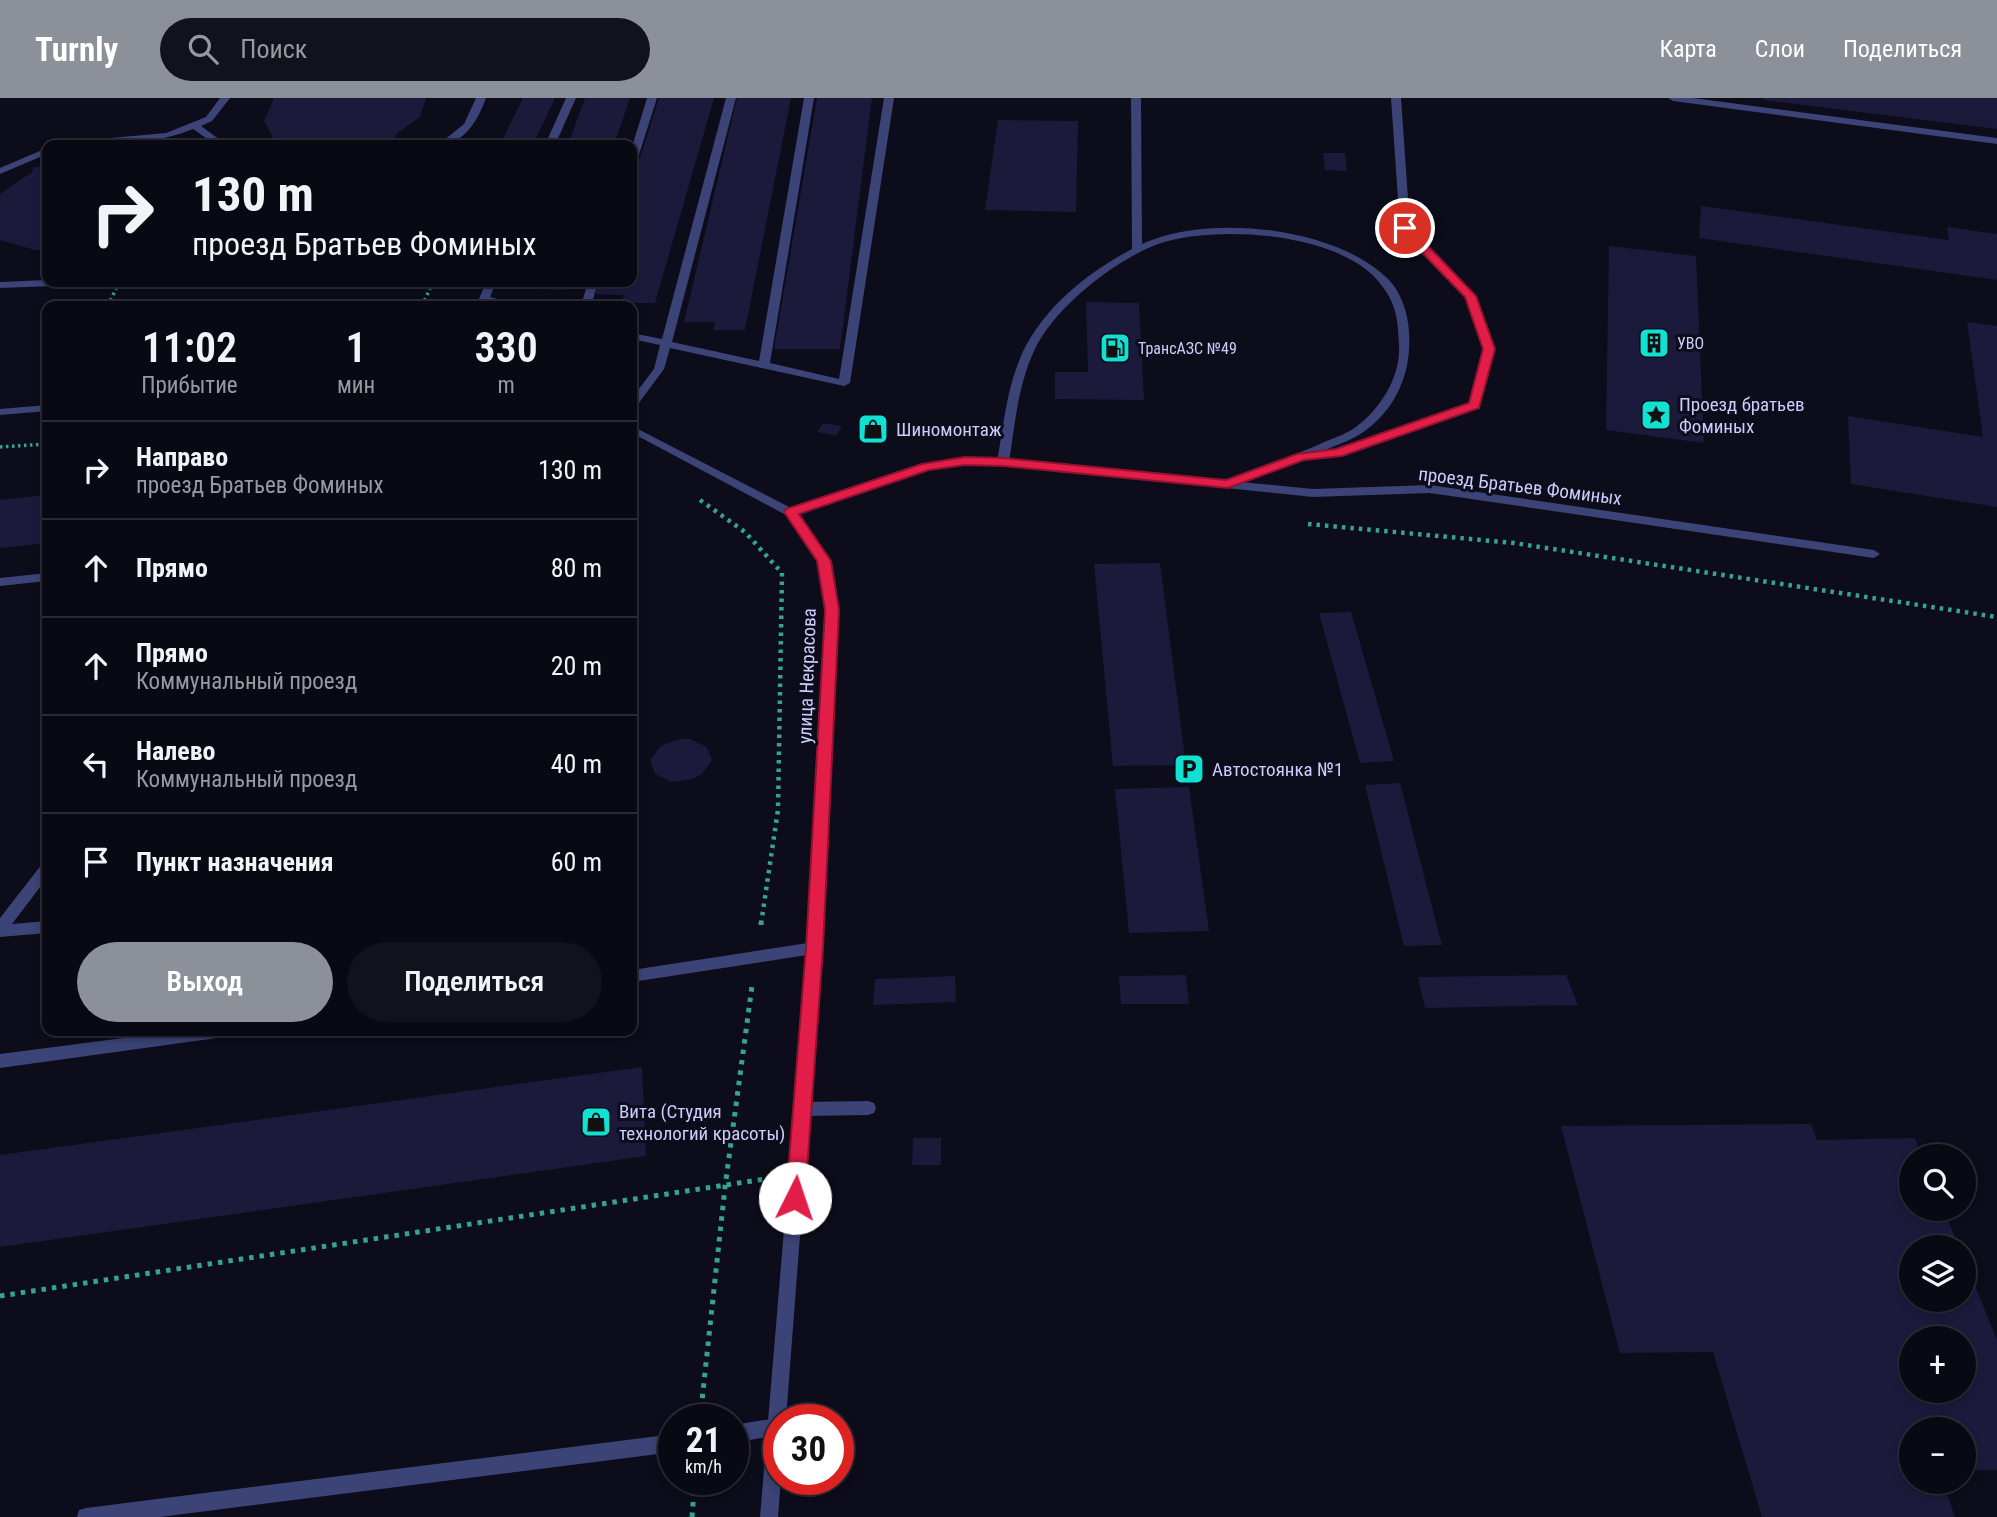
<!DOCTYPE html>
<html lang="ru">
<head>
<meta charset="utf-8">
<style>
	body { margin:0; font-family:"Roboto Condensed",sans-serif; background:#12121d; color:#f1f3f6; height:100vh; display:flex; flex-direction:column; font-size:26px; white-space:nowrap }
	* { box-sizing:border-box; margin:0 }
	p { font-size:23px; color:#999aa0 }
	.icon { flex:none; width:38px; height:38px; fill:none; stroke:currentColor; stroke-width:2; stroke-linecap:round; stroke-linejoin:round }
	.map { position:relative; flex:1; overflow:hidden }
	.panel { position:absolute; left:42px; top:203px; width:595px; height:735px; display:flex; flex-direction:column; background:#090914; border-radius:14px; box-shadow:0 4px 10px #0003,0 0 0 2px #292a34 }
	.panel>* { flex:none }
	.guide { position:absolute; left:42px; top:42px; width:595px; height:147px; border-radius:14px; box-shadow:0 4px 10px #0003,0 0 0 2px #292a34; background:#090914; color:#f1f3f6; overflow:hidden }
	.controls { position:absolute; left:1899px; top:1046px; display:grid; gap:14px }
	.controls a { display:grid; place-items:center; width:77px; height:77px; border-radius:50%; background:#090914; box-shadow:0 4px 10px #0003,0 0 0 2px #292a34; font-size:35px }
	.speed { position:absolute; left:658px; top:1306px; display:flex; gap:14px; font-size:35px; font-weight:700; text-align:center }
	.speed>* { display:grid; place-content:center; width:91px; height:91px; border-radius:50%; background:#090914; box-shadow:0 4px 10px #0003,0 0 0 2px #292a34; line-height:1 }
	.speed small { font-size:18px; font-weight:400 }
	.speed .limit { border:10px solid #d22; background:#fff; color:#111 }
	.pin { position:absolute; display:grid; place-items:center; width:60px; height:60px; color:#fff; margin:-30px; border:4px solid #fff; border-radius:50%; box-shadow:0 2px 7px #0007 }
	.me { position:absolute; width:77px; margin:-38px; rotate:4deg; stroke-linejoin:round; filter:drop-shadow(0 0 5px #0008) }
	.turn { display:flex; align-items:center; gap:24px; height:147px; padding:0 35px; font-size:32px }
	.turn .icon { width:91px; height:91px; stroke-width:2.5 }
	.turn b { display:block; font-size:49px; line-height:60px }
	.eta { display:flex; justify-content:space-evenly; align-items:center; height:119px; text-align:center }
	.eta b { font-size:42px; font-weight:600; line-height:49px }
	.action { display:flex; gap:14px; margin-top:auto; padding:14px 35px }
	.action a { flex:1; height:80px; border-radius:42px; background:#8c9099; color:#fff; font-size:28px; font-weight:600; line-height:80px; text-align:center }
	.action a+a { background:#12121d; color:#f1f3f6 }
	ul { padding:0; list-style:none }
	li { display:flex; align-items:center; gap:21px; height:98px; padding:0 35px; border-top:2px solid #292a34 }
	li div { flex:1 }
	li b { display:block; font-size:26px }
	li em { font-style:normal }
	header { display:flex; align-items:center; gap:42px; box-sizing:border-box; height:98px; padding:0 35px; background:#8c9099; color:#fff }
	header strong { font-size:33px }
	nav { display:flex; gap:38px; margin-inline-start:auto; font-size:24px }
	.search { width:490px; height:63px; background:#12121d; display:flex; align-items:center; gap:18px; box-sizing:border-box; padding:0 24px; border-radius:38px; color:#999aa0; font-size:26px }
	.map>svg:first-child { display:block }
</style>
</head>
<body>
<header>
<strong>Turnly</strong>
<div class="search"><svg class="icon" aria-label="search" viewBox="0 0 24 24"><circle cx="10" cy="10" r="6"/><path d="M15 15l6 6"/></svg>Поиск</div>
<nav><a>Карта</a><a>Слои</a><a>Поделиться</a></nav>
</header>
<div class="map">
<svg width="1997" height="1419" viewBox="0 0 1997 1419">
	<rect width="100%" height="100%" fill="#0c0c1b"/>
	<path fill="#1b1a3b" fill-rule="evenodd" d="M 274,0 L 426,0 L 420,19 L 396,36 L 394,43 L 385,41 L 364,47 L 291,47 L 280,43 L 269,44 L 273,39 L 264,23 Z
		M 523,0 L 555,0 L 533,47 L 500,47 Z
		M 585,0 L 630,0 L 614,47 L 568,47 Z
		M 659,0 L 714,0 L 655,205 L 621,205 L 624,197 L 595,196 L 600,184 L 632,184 L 632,85 Z
		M 737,0 L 791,0 L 745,232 L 713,232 L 715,224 L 684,224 Z
		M 817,0 L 872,0 L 840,251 L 774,251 Z
		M 1763,0 L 1997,0 L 1997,31 L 1763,2 Z
		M 998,22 L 1078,23 L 1076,114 L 985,112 Z
		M 1323,55 L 1345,55 L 1347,73 L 1325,72 Z
		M 34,69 L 47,69 L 47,152 L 35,152 L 0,142 L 0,96 L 32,74 Z
		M 1701,108 L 1949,142 L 1947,129 L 1997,136 L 1997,182 L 1699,140 Z
		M 1609,148 L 1696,158 L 1704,345 L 1606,332 Z
		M 536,184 L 567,184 L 565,192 L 533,191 Z
		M 1086,204 L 1139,205 L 1144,302 L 1055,301 L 1055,274 L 1088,274 Z
		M 1967,224 L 1997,228 L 1997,409 L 1851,386 L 1848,318 L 1983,339 Z
		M 823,325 L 842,328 L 836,338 L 817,334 Z
		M 47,397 L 47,445 L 0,450 L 0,402 Z
		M 1160,465 L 1186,667 L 1113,668 L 1094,466 Z
		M 1351,514 L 1394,663 L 1360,665 L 1319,515 Z
		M 680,641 L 690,641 L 707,649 L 712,662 L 702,676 L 693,681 L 672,684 L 655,676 L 650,662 L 661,648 Z
		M 1400,685 L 1442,847 L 1404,848 L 1365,687 Z
		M 1189,689 L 1209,833 L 1129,835 L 1115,691 Z
		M 1186,877 L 1189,906 L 1121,906 L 1119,878 Z
		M 1566,877 L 1578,907 L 1425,910 L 1418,879 Z
		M 955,878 L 956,904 L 873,907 L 875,881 Z
		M 642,969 L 646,1058 L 0,1149 L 0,1057 Z
		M 1811,1026 L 1817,1042 L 1915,1040 L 1922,1059 L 1911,1059 L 1911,1111 L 1944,1111 L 1959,1150 L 1911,1150 L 1911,1202 L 1964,1202 L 1964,1160 L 1997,1242 L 1997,1372 L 1964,1372 L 1964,1332 L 1911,1332 L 1911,1384 L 1943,1384 L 1955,1419 L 1762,1419 L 1713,1254 L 1620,1255 L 1561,1028 ZM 1911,1241 L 1964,1241 L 1964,1293 L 1911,1293 Z
		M 913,1040 L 941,1040 L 941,1067 L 912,1067 Z"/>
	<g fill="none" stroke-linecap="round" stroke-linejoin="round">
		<path stroke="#35a48b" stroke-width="3.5" stroke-dasharray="2.5 3.5" stroke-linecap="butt" d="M 108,208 L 119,184
			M 422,208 L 433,184
			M 0,349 L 47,346"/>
		<path stroke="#35a48b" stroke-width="4.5" stroke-dasharray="3.5 5" stroke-linecap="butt" d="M 700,402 L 745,434 L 782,475 L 778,712 L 761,826
			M 1308,426 L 1514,445 L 1997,519"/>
		<path stroke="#35a48b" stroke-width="5" stroke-dasharray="4.5 6" stroke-linecap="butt" d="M 761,827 L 761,824
			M 0,1198 L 765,1081
			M 700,1321 L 725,1089 L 752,888
			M 692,1419 L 695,1381"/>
		<path fill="#3b4377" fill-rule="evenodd" d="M 220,0 L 230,0 L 212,23 L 201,28 L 227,47 L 216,47 L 193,31 C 154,47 104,49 61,47 L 66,44 L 166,35 L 206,19 Z
			M 476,0 L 486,0 C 478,22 464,47 438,47 L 464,26 Z
			M 566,0 L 576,0 L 555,47 L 545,47 Z
			M 647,0 L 657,0 L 637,63 L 632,66 L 632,49 Z
			M 726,0 L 736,0 L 672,244 L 759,263 L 804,0 L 814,0 L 770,265 L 839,281 L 884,0 L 894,0 L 850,285 L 844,288 L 670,250 L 664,271 L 636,309 L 632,310 L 632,300 L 654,271 L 660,247 L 632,241 L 632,235 L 662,241 Z
			M 1131,0 L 1141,0 L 1142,146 C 1208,115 1336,129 1388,181 C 1402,195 1408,216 1409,234 C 1412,274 1396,312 1362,335 C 1350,343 1336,347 1323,353 L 1336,352 L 1469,305 L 1484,252 L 1465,199 L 1400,130 L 1391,0 L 1401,0 L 1410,129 L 1475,198 L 1494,252 L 1478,309 L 1342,357 L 1308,359 L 1232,389 L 1224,389 L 1224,383 C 1255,372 1287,360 1318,347 C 1330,341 1345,337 1356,329 C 1380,311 1401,279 1399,247 C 1398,224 1397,207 1382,188 C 1344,134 1216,126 1158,146 C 1115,162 1055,209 1035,251 C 1018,286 1015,326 1009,364 L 1007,366 L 999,366 L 997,364 C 1003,331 1006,295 1019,263 C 1038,214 1086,175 1132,151 Z
			M 1668,0 L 1693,0 L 1997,40 L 1997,46 L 1673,3 Z
			M 47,50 L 47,56 L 0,76 L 0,70 Z
			M 47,182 L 84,184 L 79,187 L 0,190 L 0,184 Z
			M 486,184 L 496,184 L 490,199 L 517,206 L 518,208 L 501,208 L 480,203 L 479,201 Z
			M 588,184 L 598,184 L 591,208 L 581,208 Z
			M 47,475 L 47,483 L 0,488 L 0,480 Z
			M 47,765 L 47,780 L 12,826 L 47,823 L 47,835 L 0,839 L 0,820 L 42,766 Z
			M 868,1003 L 874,1005 L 876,1010 L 874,1015 L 868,1017 L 801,1018 L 795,1016 L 793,1011 L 795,1006 L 801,1004 Z
			M 777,1320 L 780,1321 L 779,1337 L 733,1345 L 733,1327 Z
			M 674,1336 L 674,1354 L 160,1419 L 77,1419 L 79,1412 L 86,1410 Z"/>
		<path fill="#3b4377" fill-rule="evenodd" d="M 47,307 L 47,313 L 0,317 L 0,311 Z
			M 632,328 L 791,410 L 927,365 L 965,360 L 1003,361 L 1313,391 L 1430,387 L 1874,452 L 1880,456 L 1874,460 L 1430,395 L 1313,399 L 1003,367 L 965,366 L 929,372 L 797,416 L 830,463 L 838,512 L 822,850 L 786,1321 L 779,1321 L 779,1381 L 781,1381 L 778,1419 L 760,1419 L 807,857 L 632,884 L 632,872 L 808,845 L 826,512 L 818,463 L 786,417 L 632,335 Z
			M 178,933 L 232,933 L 230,937 L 224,939 L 0,970 L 0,956 Z"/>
	</g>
	<path fill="#e11d48" stroke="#92132f" stroke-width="2" d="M 1405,127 L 1409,128 L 1476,198 L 1495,251 L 1479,310 L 1342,358 L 1304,362 L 1228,390 L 1003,368 L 965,367 L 929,372 L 799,416 L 831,463 L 839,512 L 823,850 L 805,1100 L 802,1106 L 795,1109 L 788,1106 L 786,1100 L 806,850 L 825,512 L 817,463 L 784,414 L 786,411 L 922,366 L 965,359 L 1003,360 L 1226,382 L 1297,356 L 1336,351 L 1469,305 L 1483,251 L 1465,199 L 1401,133 L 1401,128 Z"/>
	<defs>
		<g id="building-square" transform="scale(1.575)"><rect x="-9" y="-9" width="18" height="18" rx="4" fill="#11e1d3" stroke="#0c0c1b"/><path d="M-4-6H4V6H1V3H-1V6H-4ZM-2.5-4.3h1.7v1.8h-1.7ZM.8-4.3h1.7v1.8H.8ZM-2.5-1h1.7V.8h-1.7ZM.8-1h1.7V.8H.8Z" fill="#111"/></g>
		<g id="fuel-square" transform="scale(1.575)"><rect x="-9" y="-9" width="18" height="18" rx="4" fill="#11e1d3" stroke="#0c0c1b"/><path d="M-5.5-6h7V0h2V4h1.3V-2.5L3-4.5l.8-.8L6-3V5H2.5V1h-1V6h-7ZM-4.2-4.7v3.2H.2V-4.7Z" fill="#111"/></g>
		<g id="sight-square" transform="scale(1.575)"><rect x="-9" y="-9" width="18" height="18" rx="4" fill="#11e1d3" stroke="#0c0c1b"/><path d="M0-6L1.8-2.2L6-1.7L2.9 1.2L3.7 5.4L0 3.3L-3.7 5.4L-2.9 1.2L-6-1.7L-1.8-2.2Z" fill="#111"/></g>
		<g id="shop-square" transform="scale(1.575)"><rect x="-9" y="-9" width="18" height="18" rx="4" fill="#11e1d3" stroke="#0c0c1b"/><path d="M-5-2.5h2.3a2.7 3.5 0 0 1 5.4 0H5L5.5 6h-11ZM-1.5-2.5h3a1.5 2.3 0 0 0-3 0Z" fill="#111"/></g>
		<g id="parking-square" transform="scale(1.575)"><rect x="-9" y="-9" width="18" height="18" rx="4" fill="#11e1d3" stroke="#0c0c1b"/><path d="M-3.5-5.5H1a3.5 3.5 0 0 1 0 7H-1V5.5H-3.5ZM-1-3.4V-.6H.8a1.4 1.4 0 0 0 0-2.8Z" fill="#111"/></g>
	</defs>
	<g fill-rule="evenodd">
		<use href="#building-square" x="1654" y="245"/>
		<use href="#fuel-square" x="1115" y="250"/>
		<use href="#sight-square" x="1656" y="317"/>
		<use href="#shop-square" x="873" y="331"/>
		<use href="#parking-square" x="1189" y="671"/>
		<use href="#shop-square" x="596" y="1024"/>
	</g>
	<g text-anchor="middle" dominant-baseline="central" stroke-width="6" stroke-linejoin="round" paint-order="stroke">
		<g font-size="16" fill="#cbcdfb" stroke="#0c0c1b" text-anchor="start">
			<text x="1677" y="245">УВО</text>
			<text x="1138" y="250">ТрансАЗС №49</text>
		</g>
		<g font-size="19" fill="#cbcdfb" stroke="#0c0c1b" text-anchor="start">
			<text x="1679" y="306">Проезд братьев<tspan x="1679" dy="22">Фоминых</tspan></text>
			<text x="896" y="331">Шиномонтаж</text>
			<text x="1212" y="671">Автостоянка №1</text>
			<text x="619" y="1013">Вита (Студия<tspan x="619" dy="22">технологий красоты)</tspan></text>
		</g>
		<g font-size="19" fill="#cbcdfb" stroke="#0c0c1b">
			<text transform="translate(1520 388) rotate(7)">проезд Братьев Фоминых</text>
			<text transform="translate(807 578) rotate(-88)">улица Некрасова</text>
		</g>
	</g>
</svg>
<div class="controls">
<a><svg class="icon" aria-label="search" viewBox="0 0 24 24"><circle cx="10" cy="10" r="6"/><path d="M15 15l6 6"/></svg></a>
<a><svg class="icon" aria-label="layers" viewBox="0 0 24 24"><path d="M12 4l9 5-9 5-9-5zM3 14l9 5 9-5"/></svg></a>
<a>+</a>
<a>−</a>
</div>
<div class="speed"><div>21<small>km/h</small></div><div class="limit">30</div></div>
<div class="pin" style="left:1405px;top:130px;background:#d93025"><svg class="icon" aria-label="arrive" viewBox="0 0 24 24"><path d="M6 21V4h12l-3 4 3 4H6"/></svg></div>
<svg class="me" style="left:795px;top:1100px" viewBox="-20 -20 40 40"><circle r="19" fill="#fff"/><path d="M0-13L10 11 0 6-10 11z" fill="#e11d48"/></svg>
<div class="guide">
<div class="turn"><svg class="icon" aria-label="right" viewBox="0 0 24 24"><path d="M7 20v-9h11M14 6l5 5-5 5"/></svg><div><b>130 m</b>проезд Братьев Фоминых</div></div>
</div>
<section class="panel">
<div class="eta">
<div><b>11:02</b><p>Прибытие</p></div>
<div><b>1</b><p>мин</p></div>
<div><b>330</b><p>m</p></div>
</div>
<ul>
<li><svg class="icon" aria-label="right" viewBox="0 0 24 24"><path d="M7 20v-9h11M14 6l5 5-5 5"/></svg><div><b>Направо</b><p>проезд Братьев Фоминых</p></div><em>130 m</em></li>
<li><svg class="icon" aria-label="ahead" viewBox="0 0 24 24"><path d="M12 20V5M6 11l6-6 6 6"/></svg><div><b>Прямо</b></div><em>80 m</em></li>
<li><svg class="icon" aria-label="ahead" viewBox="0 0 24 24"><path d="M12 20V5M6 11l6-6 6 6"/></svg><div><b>Прямо</b><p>Коммунальный проезд</p></div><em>20 m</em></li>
<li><svg class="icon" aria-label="left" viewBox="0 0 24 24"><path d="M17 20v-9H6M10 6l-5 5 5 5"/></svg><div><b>Налево</b><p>Коммунальный проезд</p></div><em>40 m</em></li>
<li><svg class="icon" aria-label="arrive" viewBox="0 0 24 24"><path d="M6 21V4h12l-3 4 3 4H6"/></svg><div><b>Пункт назначения</b></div><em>60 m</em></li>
</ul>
<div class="action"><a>Выход</a><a>Поделиться</a></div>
</section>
</div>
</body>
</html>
